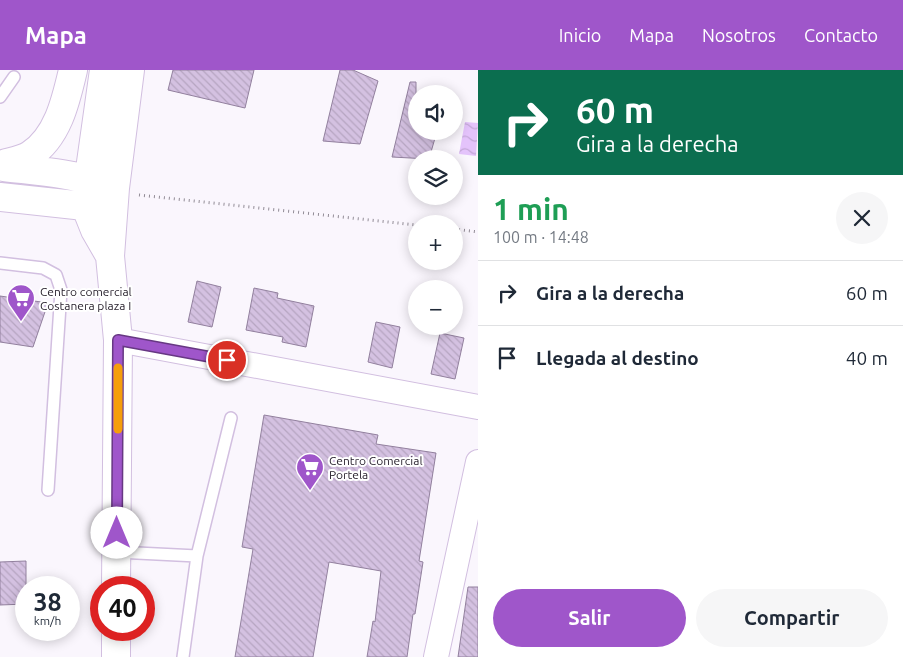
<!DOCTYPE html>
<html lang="es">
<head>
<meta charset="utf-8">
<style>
	body { margin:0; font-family:Ubuntu,sans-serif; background:#f6f6f7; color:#1f2937; height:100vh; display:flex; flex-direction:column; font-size:19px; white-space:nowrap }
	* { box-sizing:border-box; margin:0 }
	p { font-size:16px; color:#747a83 }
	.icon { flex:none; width:28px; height:28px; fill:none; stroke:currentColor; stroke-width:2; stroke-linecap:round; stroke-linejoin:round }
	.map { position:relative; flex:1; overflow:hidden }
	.sheet { display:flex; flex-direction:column; background:#fff; width:425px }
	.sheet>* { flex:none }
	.banner { background:#0b6e4f; color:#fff; overflow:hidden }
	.fabs { position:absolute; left:408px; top:15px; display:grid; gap:10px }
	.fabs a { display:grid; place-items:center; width:55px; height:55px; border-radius:50%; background:#fff; box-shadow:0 2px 12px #0003; font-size:25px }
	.speed { position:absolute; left:15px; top:506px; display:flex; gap:10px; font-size:25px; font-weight:700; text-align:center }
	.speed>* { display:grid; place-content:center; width:65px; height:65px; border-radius:50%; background:#fff; box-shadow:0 2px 12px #0003; line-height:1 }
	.speed small { font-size:12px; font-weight:400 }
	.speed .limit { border:8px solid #d22; background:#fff; color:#111 }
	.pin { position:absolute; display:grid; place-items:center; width:42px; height:42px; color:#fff; margin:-21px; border:2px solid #fff; border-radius:50%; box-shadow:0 1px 5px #0007 }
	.me { position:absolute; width:55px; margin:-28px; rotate:0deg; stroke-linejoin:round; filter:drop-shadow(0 0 4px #0008) }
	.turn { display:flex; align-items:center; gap:18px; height:105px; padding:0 15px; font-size:22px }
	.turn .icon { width:65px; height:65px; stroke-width:2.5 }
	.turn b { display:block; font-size:35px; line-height:42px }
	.round { display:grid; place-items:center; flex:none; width:52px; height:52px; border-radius:26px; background:#f6f6f7 }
	.summary { display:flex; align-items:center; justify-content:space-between; height:85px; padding:0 15px }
	h1 { font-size:30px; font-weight:700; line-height:38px; color:#1e9e55 }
	.button { display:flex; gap:10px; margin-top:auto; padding:10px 15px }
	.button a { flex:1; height:58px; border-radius:30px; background:#9f56ca; color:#fff; font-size:20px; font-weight:700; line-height:58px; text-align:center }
	.button a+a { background:#f6f6f7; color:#1f2937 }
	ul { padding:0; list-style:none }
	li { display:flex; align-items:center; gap:15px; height:65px; padding:0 15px; border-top:1px solid #e0e1e3 }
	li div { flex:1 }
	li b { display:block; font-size:19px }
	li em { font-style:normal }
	header { display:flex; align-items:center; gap:30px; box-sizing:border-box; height:70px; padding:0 25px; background:#9f56ca; color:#fff }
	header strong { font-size:24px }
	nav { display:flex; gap:28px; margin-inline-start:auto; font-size:18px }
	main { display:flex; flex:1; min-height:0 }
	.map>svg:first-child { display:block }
</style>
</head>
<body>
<header>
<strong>Mapa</strong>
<nav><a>Inicio</a><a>Mapa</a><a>Nosotros</a><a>Contacto</a></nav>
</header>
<main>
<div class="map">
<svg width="478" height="587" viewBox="0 0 478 587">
	<defs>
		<pattern id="water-waves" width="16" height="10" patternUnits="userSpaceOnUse" patternTransform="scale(1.25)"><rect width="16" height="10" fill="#e4c3fb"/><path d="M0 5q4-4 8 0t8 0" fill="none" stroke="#c3a7d7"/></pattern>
		<pattern id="building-back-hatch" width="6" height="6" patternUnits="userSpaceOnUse" patternTransform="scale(1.25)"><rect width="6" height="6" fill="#d4c1e1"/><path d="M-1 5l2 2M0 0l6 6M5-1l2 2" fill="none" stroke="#b6a5c1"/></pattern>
	</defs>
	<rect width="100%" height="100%" fill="#faf6fd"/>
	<path fill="url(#water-waves)" d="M 465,52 L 478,53 L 476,86 L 459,84 Z"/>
	<path fill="url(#building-back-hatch)" stroke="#92809e" d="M 173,0 L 254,0 L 245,38 L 168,20 Z
		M 340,0 L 353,0 L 378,11 L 360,74 L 323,71 Z
		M 410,12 L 416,12 L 416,61 L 437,61 L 429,89 L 392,87 Z
		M 197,211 L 221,217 L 212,257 L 188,252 Z
		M 254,218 L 278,223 L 277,228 L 314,236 L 306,277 L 282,272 L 283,267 L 246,260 Z
		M 0,226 L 48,233 L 33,277 L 0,272 Z
		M 376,252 L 400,257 L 392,298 L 368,292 Z
		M 440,263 L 464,268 L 455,309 L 431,304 Z
		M 264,345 L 378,365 L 376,374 L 436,383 L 419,491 L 423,492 L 415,544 L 413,544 L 407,587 L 367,587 L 373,551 L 375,552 L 381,501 L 329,492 L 313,587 L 235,587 L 253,479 L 242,477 Z
		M 26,491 L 26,534 L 0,535 L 0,492 Z
		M 468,517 L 478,517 L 478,587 L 458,587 Z"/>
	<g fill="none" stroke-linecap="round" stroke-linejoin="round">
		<g stroke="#d2bfe0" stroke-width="14">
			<path id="service" d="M 0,27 L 14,7
				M 0,193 L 43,198 L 56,205 L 61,220 L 48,420
				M 117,482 L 197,486
				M 183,587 L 197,486 L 231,348"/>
		</g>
		<g stroke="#d2bfe0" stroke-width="26">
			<path id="minor" d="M 118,270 L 478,337
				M 436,587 L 478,392"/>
		</g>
		<g stroke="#d2bfe0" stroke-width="30">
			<path id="tertiary" d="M 104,0 L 85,135 L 95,160 L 110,186
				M 0,95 C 9,92 22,90 30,85 C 58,67 66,30 73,0
				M 4,97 C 37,101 71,103 104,114
				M 0,127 L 103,138
				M 116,518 L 118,270 L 110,186 L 115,118 L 130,0
				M 116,587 L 116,560"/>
		</g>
		<path stroke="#918b95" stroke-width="3" stroke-dasharray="1 4" stroke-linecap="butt" d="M 139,125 L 416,155
			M 454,159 L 478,162"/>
		<use href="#service" stroke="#fff" stroke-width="11"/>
		<use href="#minor" stroke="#fff" stroke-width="24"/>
		<use href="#tertiary" stroke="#fff" stroke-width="28"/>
	</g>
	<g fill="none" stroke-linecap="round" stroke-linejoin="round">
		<g stroke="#673883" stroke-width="12">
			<path id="route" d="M 117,463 L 118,270 L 227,290"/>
		</g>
		<use href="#route" stroke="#9f56ca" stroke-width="9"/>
		<path stroke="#f59e0b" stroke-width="9" d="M 118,359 L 118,298"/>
	</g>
	<defs>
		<g id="supermarket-pin" transform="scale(1.4375)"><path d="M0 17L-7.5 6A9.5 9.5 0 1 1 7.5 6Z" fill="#9f56ca" stroke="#fff"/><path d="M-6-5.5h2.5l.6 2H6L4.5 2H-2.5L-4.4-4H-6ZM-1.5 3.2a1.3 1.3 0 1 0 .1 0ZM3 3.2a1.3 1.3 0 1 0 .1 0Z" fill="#fff"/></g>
	</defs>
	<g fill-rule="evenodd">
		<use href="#supermarket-pin" x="21" y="228"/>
		<use href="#supermarket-pin" x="310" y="397"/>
	</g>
	<g text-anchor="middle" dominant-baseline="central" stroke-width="4" stroke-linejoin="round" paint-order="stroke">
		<g font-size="12" fill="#241d29" stroke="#fff" text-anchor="start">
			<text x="40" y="221">Centro comercial<tspan x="40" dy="14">Costanera plaza I</tspan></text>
			<text x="329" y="390">Centro Comercial<tspan x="329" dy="14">Portela</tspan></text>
		</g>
	</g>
</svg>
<div class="fabs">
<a><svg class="icon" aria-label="sound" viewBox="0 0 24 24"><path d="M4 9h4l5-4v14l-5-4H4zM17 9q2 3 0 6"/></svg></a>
<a><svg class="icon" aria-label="layers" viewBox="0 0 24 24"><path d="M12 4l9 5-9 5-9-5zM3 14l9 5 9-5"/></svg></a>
<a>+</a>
<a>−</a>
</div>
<div class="speed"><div>38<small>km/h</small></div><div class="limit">40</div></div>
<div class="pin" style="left:227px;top:290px;background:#d93025"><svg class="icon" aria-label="arrive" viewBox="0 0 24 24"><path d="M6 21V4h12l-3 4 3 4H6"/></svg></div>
<svg class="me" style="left:117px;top:463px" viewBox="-20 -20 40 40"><circle r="19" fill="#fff"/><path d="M0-13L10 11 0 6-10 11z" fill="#9f56ca"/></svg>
</div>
<section class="sheet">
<div class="banner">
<div class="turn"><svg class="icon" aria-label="right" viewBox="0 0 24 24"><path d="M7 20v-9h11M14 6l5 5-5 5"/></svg><div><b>60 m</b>Gira a la derecha</div></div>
</div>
<div class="summary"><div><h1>1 min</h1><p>100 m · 14:48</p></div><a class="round"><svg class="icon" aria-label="close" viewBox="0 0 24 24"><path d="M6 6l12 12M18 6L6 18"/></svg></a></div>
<ul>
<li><svg class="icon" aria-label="right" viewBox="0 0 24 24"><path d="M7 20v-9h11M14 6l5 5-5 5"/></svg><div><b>Gira a la derecha</b></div><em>60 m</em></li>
<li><svg class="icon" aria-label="arrive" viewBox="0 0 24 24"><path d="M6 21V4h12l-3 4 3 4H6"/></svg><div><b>Llegada al destino</b></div><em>40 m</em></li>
</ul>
<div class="button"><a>Salir</a><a>Compartir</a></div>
</section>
</main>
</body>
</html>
